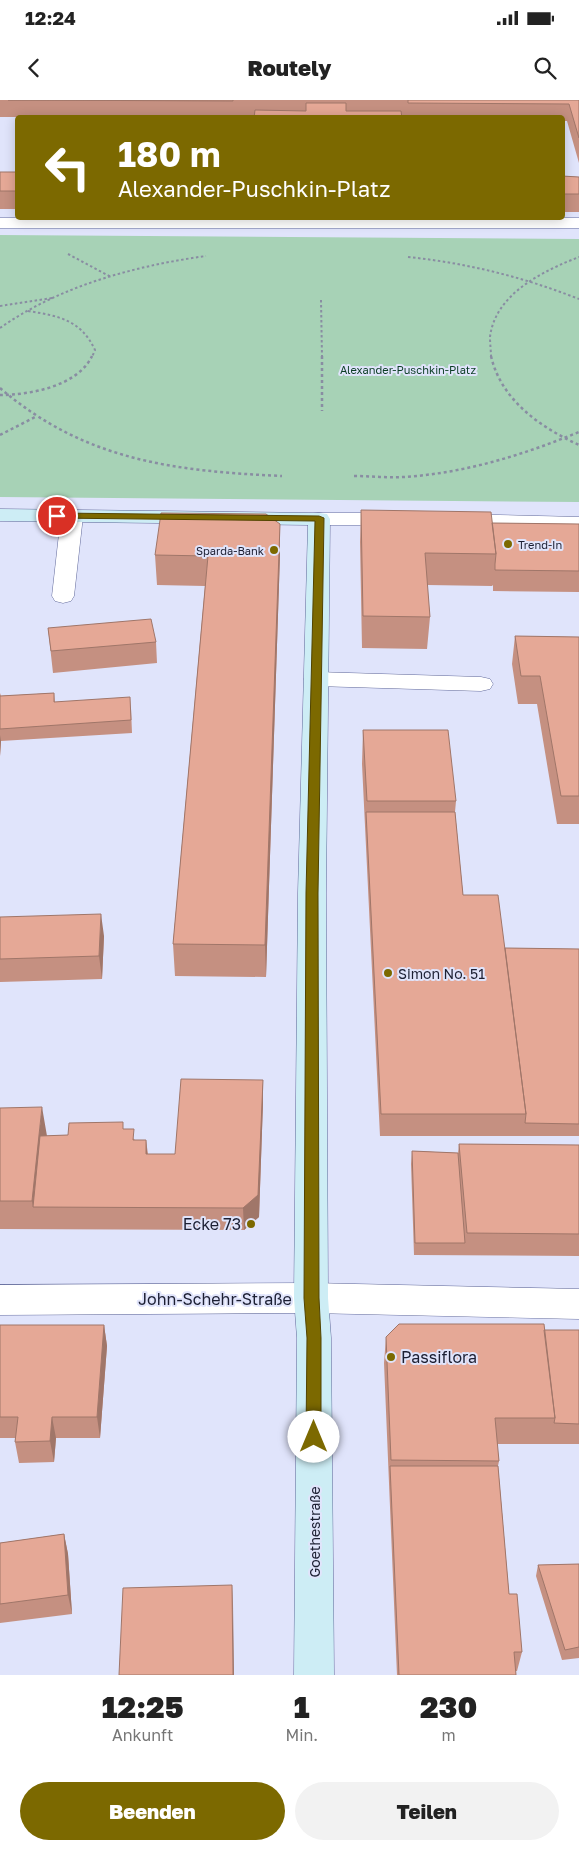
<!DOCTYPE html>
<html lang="de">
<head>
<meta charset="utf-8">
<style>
	body { margin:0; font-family:"Golos Text",sans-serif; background:#f2f2f2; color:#222; height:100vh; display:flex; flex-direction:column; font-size:19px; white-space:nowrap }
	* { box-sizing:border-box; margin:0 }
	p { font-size:16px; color:#767676 }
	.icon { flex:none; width:28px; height:28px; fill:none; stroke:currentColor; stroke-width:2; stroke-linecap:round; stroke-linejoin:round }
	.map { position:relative; height:1575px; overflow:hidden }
	.side { display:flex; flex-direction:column; background:#fff; flex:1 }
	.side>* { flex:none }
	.hud { position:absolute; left:15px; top:15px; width:550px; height:105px; border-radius:5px; box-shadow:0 2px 12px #0003; background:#7c6900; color:#fff; overflow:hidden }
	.pin { position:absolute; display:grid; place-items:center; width:42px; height:42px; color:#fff; margin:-21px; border:2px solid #fff; border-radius:50%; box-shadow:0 1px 5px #0007 }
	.me { position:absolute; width:55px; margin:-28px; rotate:0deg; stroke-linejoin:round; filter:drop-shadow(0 0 4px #0008) }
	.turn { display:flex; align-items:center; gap:18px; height:105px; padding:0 20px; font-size:22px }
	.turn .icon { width:65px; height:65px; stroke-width:2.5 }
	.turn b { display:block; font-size:35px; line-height:42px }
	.eta { display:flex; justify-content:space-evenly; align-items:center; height:85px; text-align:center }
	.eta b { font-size:30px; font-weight:800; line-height:35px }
	.action { display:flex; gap:10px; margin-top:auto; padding:10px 20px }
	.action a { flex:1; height:58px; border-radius:30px; background:#7c6900; color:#fff; font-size:20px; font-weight:800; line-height:58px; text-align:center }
	.action a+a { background:#f2f2f2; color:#222 }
	.status { display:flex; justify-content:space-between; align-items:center; height:35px; padding:0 25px; background:#fff; direction:ltr }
	.status svg { height:14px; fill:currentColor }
	header { display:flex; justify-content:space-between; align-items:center; height:65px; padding:0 20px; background:#fff; font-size:22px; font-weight:800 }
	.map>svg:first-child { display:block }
</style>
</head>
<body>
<div class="status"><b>12:24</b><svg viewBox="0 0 49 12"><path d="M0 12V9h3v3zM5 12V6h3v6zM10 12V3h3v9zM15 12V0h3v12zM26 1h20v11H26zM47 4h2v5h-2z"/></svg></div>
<header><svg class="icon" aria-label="back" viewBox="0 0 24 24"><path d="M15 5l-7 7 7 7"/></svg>Routely<svg class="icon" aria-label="search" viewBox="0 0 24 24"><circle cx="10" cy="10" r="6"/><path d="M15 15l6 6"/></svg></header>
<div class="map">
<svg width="579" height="1575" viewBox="0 0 579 1575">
	<rect width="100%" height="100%" fill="#e0e4fb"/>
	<path fill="#a7d2b6" d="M 0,135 L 579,139 L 579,402 L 0,397 Z"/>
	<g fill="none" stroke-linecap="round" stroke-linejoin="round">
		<g stroke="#626a9b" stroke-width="1">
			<path id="lane" d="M 72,410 L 80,411 L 83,416 L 74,496 L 71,501 L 63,503 L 55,501 L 52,496 L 61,416 L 64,411 Z
				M 316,572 L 481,577 L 490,579 L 493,584 L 490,589 L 481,591 L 316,586 L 307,584 L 304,579 L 307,574 Z"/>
		</g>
		<g stroke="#626a9b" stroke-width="1">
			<path id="street" d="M 0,118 L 579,118 L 579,128 L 0,128 Z
				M 319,413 L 398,413 L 406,414 L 409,419 L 406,424 L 398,425 L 319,425 L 311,424 L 308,419 L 311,414 Z
				M 456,414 L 579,417 L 579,429 L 456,426 L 448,425 L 445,420 L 448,415 Z
				M 311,1183 L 579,1189 L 579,1219 L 311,1213 L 0,1215 L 0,1185 Z"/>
		</g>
		<g stroke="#626a9b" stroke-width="1">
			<path id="secondary" d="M 0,409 L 319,413 L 327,414 L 330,419 L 326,793 L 328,1198 L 331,1238 L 334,1575 L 294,1575 L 297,1238 L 294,1198 L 298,793 L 308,425 L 0,421 Z"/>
		</g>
		<path stroke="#898da2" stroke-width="2" stroke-dasharray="2.5 2.5" stroke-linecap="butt" d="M 68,154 L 111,177
			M 408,157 C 467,163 523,177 579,199
			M 321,200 L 322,257
			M 0,206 L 52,198
			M 28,211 C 59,216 81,220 95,250 L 92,257
			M 0,228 C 60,186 134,166 206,156
			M 491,257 C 491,251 490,244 490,237 C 495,194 543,171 579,157"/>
		<path stroke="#898da2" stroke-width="2.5" stroke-dasharray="3 3" stroke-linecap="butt" d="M 322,256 L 322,311
			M 491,256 C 501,300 540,327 579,345
			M 0,288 C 85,361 175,371 282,376
			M 0,295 C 30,295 78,286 92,256
			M 0,335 L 35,317
			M 354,376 C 371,376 387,378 404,377 C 465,373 523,355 579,332"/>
		<use href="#lane" fill="#fff" fill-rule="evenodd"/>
		<use href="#street" fill="#fff" fill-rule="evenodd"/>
		<use href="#secondary" fill="#cdedf5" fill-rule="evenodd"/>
	</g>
	<path fill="#c59081" d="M 0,0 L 579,0 L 579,63 L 567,21 L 562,21 L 562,18 L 0,17 Z
		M 0,72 L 18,72 L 18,109 L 0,109 Z
		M 562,76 L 579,77 L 579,112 L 562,112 Z
		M 361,410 L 492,423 L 579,424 L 579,492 L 493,491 L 493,485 L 492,486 L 427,485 L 430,517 L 427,549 L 362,548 L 360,442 Z
		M 280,424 L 280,454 L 266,877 L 175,876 L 173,844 L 205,486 L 157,485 L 155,455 Z
		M 48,528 L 156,542 L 157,563 L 53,573 Z
		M 515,536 L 579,537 L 579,724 L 557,724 L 537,604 L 518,604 L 512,564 Z
		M 0,593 L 1,596 L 54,593 L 55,602 L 131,609 L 132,633 L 1,641 L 0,656 Z
		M 363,630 L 456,701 L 455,712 L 463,795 L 505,848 L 579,849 L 579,1036 L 380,1036 L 362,664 Z
		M 0,817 L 104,836 L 102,879 L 0,882 Z
		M 263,1002 L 259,1117 L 244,1130 L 0,1129 L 0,1008 L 47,1036 L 68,1035 L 124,1029 L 135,1040 L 146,1040 L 148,1054 L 175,1054 Z
		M 459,1044 L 579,1045 L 579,1156 L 414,1155 L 411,1064 L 412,1051 L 458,1053 Z
		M 0,1225 L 104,1225 L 107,1246 L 100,1338 L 56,1338 L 54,1362 L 19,1363 L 15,1342 L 15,1338 L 0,1338 Z
		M 544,1230 L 579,1230 L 579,1344 L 497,1344 L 499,1361 L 498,1366 L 509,1494 L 522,1552 L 517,1571 L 515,1571 L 516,1575 L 397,1575 L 384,1263 L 386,1237 Z
		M 64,1434 L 68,1454 L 72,1514 L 0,1523 L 0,1443 Z
		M 579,1464 L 579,1558 L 562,1560 L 536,1476 L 538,1465 Z"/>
	<path fill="#a07669" d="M 280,424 L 280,454 L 266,877 L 265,845 Z
		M 0,635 L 1,641 L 0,656 Z
		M 101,814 L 104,836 L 102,879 L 99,856 Z
		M 263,980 L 263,1002 L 259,1117 L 244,1130 L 243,1108 Z
		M 42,1007 L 47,1036 L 33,1107 L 32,1101 Z
		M 146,1040 L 148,1062 L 146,1054 Z
		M 104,1225 L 107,1246 L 100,1338 L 97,1317 Z
		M 52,1317 L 56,1338 L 54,1362 L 50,1341 Z
		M 64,1434 L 68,1454 L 72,1514 L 68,1495 Z
		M 232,1485 L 233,1504 L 234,1575 L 233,1575 Z"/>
	<path fill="#e5a896" stroke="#a07669" d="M 8,0 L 233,0 L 233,1 Z
		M 408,0 L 579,0 L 579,38 L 569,4 L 408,3 Z
		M 306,3 L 346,3 L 346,11 L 401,11 L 402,18 L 254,18 L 255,10 L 306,11 Z
		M 0,72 L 18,72 L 18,91 L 0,91 Z
		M 562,76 L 579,77 L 579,94 L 562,94 Z
		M 361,410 L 491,412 L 496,454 L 425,453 L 430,517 L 363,516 Z
		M 161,413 L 266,414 L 280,424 L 265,845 L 173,844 L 208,456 L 155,455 Z
		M 492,423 L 579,424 L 579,471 L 495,470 L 495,464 L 496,454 Z
		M 151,519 L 156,542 L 51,551 L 48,528 Z
		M 515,536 L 579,537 L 579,696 L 561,696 L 540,576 L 521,576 Z
		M 54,593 L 54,602 L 130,597 L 131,620 L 0,629 L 0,596 Z
		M 363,630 L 448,630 L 456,701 L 367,701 Z
		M 366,712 L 455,712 L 463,795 L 498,795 L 526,1014 L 381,1014 Z
		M 101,814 L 99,856 L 0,859 L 0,817 Z
		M 505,848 L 579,849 L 579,1024 L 525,1023 L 526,1014 Z
		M 181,979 L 263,980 L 258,1095 L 243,1108 L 33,1107 L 40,1036 L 68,1035 L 69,1023 L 123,1022 L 123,1029 L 134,1029 L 133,1040 L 146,1040 L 146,1054 L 175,1054 Z
		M 42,1007 L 32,1101 L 0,1101 L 0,1008 Z
		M 459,1044 L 579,1045 L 579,1134 L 467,1133 Z
		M 412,1051 L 458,1053 L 465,1143 L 415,1143 Z
		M 399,1224 L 544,1224 L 555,1318 L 495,1318 L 499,1361 L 391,1360 L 386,1237 Z
		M 0,1225 L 104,1225 L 97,1317 L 52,1317 L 50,1341 L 15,1342 L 18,1317 L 0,1317 Z
		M 544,1230 L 579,1230 L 579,1324 L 554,1323 L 555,1318 Z
		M 390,1366 L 498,1366 L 509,1494 L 517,1494 L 522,1552 L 514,1552 L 516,1575 L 399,1575 Z
		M 64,1434 L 68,1495 L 0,1504 L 0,1443 Z
		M 579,1464 L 579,1547 L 565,1550 L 538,1465 Z
		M 232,1485 L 233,1575 L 119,1575 L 123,1488 Z"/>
	<path fill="#7c6900" stroke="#514400" d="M 57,413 L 319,416 L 324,418 L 318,793 L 319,1198 L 321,1238 L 321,1337 L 319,1342 L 314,1344 L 309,1342 L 306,1337 L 307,1238 L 304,1198 L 306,793 L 315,421 L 54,418 L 52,416 Z"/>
	<g fill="#7c6900" stroke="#e0e4fb" stroke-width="2">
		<circle cx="508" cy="444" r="5"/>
		<circle cx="274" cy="450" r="5"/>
		<circle cx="388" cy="873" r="5"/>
		<circle cx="251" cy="1124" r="5"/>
		<circle cx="391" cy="1257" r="5"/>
	</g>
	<g text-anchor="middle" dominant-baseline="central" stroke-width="4" stroke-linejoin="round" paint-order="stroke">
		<g font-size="11" fill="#0c3e25" stroke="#e0e4fb">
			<text x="408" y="269">Alexander-Puschkin-Platz</text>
		</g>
		<g font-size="11" fill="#1c1f33" stroke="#e0e4fb" text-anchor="start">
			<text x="518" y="444">Trend-In</text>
			<text x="264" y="450" text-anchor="end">Sparda-Bank</text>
		</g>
		<g font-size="14" fill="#1c1f33" stroke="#e0e4fb" text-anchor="start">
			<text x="398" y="873">Simon No. 51</text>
		</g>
		<g font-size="14" fill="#1c1f33" stroke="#e0e4fb">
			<text transform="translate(314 1432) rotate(-90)">Goethestraße</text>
		</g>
		<g font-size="16" fill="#1c1f33" stroke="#e0e4fb" text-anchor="end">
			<text x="241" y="1124">Ecke 73</text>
			<text x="401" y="1257" text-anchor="start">Passiflora</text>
		</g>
		<g font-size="16" fill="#1c1f33" stroke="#e0e4fb">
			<text x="215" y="1199">John-Schehr-Straße</text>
		</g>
	</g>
</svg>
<div class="pin" style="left:57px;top:416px;background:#d93025"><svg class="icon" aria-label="arrive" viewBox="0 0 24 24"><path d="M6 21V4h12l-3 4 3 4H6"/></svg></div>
<svg class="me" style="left:314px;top:1337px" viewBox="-20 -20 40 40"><circle r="19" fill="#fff"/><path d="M0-13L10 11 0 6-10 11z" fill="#7c6900"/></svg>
<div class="hud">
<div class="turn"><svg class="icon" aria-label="left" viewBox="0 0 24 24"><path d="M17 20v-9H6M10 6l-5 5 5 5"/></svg><div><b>180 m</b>Alexander-Puschkin-Platz</div></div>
</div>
</div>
<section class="side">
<div class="eta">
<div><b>12:25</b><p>Ankunft</p></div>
<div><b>1</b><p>Min.</p></div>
<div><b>230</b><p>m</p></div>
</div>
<div class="action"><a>Beenden</a><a>Teilen</a></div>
</section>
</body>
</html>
